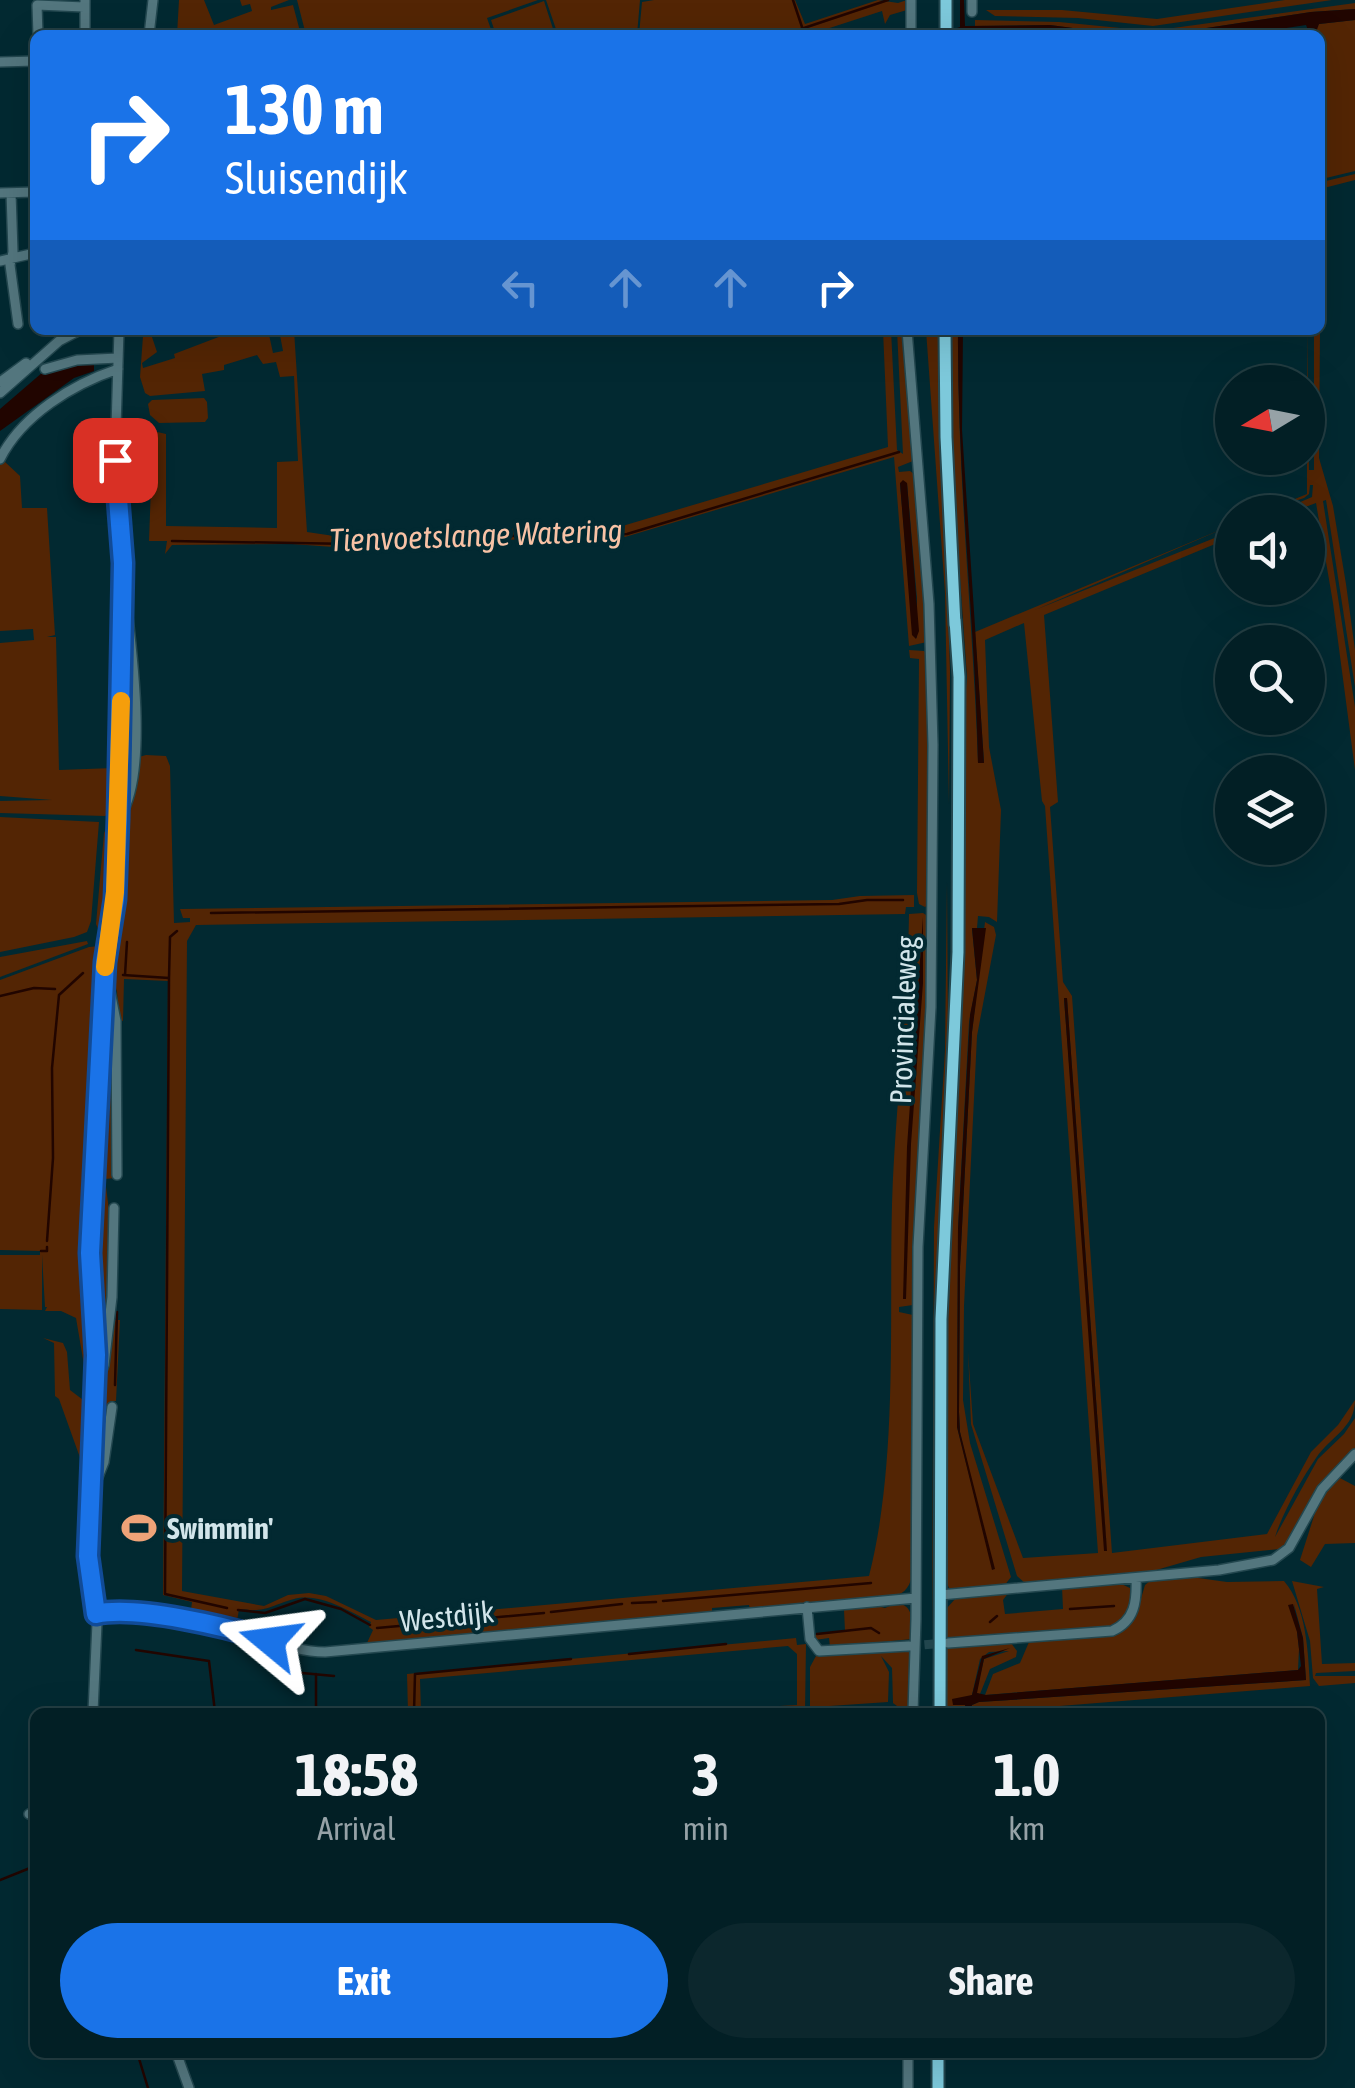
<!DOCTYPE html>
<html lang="en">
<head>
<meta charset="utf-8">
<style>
	body { margin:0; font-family:"Asap Condensed",sans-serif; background:#0c272d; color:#f1f3f6; height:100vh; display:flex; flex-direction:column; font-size:38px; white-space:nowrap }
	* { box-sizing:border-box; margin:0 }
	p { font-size:32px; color:#96a2a7 }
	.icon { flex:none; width:55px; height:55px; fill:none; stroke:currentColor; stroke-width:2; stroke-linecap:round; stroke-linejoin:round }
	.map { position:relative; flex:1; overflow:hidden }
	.panel { position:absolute; left:30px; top:1708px; width:1295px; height:350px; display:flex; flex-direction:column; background:#021f25; border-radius:15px; box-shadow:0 10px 40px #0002,0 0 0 2px #233d42 }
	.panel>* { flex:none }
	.top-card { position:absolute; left:30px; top:30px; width:1295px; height:305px; border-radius:15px; box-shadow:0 10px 40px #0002,0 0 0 2px #233d42; background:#1a73e8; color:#fff; overflow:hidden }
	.needle { width:65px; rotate:260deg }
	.buttons { position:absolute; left:1215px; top:365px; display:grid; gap:20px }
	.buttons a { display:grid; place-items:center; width:110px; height:110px; border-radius:50%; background:#021f25; box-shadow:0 10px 40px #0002,0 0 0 2px #233d42; font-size:50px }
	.pin { position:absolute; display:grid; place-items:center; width:85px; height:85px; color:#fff; margin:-42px; border-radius:20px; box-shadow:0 5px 15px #0006 }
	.me { position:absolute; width:110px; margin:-55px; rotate:286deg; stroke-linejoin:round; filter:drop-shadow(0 0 8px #0008) }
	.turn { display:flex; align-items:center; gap:35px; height:210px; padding:0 30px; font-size:45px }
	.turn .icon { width:130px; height:130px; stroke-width:2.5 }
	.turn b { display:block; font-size:70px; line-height:85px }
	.lanes { display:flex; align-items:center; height:95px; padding:0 30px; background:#0003; justify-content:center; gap:50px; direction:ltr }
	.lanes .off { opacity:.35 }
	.eta { display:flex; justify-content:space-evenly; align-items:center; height:170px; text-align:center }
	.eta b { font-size:60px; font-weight:700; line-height:70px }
	.action { display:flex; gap:20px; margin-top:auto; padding:20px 30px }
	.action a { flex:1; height:115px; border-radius:60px; background:#1a73e8; color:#fff; font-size:40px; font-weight:700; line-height:115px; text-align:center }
	.action a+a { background:#0c272d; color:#f1f3f6 }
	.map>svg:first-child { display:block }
</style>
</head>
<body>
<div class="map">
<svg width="1355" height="2088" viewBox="0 0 1355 2088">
	<rect width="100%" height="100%" fill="#022931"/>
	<path fill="#532504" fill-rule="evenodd" d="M 179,0 L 204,0 L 214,25 L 252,11 L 250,4 L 242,6 L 240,0 L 289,0 L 271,7 L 271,10 L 293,5 L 301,35 L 177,35 Z
		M 297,0 L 538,0 L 487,18 L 493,35 L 306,35 Z
		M 546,0 L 640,0 L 637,35 L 558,35 Z
		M 654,0 L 795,0 L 805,24 L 878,0 L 898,3 L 907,0 L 907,10 L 890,15 L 885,24 L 882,11 L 808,35 L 639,35 L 642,2 Z
		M 1285,0 L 1332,0 L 1153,26 L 1078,18 L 995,16 L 986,10 L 1062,10 L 1157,19 Z
		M 544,1 L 555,35 L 496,35 L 491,20 Z
		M 1355,3 L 1355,9 L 1311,12 L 1161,35 L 1124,35 L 1050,25 L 975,26 L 975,20 L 1059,22 L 1151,31 Z
		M 1355,20 L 1355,171 L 1326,178 L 1326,181 L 1355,174 L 1355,180 L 1320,189 L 1320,274 L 1320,35 L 1315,35 L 1315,28 L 1319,24 Z
		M 237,330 L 268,330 L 273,353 L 283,351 L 279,330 L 294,330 L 307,532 L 341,537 L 439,530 L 619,527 L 888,447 L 883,330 L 891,330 L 897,450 L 903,454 L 897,330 L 903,330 L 913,461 L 898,467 L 899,472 L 910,471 L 914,474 L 927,642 L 909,646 L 894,457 L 625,537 L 417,542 L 347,548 L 292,544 L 172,545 L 165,554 L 167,541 L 149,541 L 153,431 L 166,434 L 166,526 L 277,528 L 277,462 L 298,461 L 294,376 L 280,377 L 276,362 L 263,364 L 257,355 L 224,365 L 224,370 L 202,374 L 205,391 L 150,396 L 145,393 L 140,377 L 143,336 L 152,337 L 157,352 L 142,363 L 143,368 L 175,358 L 174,354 ZM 907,483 L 917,598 L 917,638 L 913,635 L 900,484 Z
		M 926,330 L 939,330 L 950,671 L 949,804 L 945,593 Z
		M 949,330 L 958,330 C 957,475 973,618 978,763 L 984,762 L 975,632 L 1232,525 L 1035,610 L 1232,531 L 1232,537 L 1044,615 L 1058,802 L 1050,807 L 1063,982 L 1072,996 L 1112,1553 L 1267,1534 L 1311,1452 L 1338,1425 L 1355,1400 C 1355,1428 1330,1437 1316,1458 C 1301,1480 1283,1512 1275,1537 L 1318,1459 L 1344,1434 L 1355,1418 L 1355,1451 L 1323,1482 L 1286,1545 L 1279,1549 L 1201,1557 L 1146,1573 L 1026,1584 L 1017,1576 L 971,1424 L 968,1351 L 973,1424 L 1023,1558 L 1098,1553 L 1045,806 L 1042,801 L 1024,623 L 985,640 L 989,747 L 1001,810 L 997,922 L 989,917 L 978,916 L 977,928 L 972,929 L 977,980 L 969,1022 L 958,1229 L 957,1427 L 993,1570 L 960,1432 L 959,1412 L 960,1266 L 972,1032 L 985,922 L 994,927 L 996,935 L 977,1036 L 964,1306 L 963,1400 L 970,1443 L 1011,1577 L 1004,1586 L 958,1590 L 949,1588 L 945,1579 L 945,1369 L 962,735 L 967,677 L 951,449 ZM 1067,998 L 1067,999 L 1107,1551 L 1064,999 Z
		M 1307,330 L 1309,470 L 1314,470 L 1314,330 L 1320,330 L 1319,458 L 1333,506 L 1346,584 L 1355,650 L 1355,687 L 1326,500 L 1323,501 L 1355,707 L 1355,770 L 1333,603 L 1316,503 L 1292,512 L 1277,512 L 1312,497 L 1313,485 L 1310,485 L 1309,494 L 1304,498 L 1263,512 L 1307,494 Z
		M 204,398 L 207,402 L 208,418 L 205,422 L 159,423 L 150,415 L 148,404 L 152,400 Z
		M 4,461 L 20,476 L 22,508 L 47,508 L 55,635 L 47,637 L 56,637 L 59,770 L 114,768 L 115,810 L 105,816 L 0,813 L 0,801 L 52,800 L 0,796 L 0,643 L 34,640 L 33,629 L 0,631 L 0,464 Z
		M 909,650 L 924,651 L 928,655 L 928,905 L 925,907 L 919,904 L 917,893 L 919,659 L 910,658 Z
		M 146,755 L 166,756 L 170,766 L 174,923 L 190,922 L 190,918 L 183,918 L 180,909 L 832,900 L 860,896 L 914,895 L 914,907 L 906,907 L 905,914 L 196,925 L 187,941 L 182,1591 L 264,1606 L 288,1595 L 309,1593 L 326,1596 L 376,1620 L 869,1576 C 898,1462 889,1322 892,1204 C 895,1107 908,1011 909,914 L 923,913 L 929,917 L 913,1305 L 899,1307 L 899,1312 L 913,1315 L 912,1576 C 909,1589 903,1595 889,1597 L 750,1609 L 749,1605 L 712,1608 L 712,1612 L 370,1645 L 367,1643 L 373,1630 L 369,1627 L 371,1622 C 349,1611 319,1592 294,1599 C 269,1606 266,1613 239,1609 L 236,1628 L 190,1618 L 192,1602 L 163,1595 L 168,981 L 124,979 L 123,1021 L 119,1020 L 117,992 L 108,963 L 125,815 L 139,757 Z
		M 0,817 L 99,822 L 91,921 L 87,932 L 74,937 L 0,952 Z
		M 110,821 L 114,823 L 111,903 L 106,928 L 100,933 L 96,924 L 104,833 Z
		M 947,882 L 948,1034 L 937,1261 L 932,1638 L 934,1227 L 945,1050 Z
		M 87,941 L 88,944 L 0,977 L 0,957 Z
		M 101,946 L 91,1371 L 85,1371 L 76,1318 L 61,1311 L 45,1311 L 47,1307 L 45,1307 L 42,1255 L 42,1310 L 0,1309 L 0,1255 L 40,1255 L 40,1251 L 0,1250 L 0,980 L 89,947 Z
		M 107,982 L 113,1008 L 115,1178 L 105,1179 L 111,1226 L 110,1300 L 99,1375 L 94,1255 Z
		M 113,1320 L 120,1320 L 116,1401 L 110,1401 L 109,1427 L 95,1484 L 99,1391 Z
		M 43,1338 L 63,1343 L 67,1352 L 70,1390 L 91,1406 L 88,1466 L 83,1466 L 59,1399 L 55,1396 L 54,1343 Z
		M 1338,1477 L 1355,1486 L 1355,1543 L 1325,1544 L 1311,1567 L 1300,1560 L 1320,1497 Z
		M 1184,1576 L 1227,1582 L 1284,1581 C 1307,1608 1308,1652 1310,1686 L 983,1712 L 982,1707 L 977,1706 L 975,1712 L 970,1712 L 972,1705 L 979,1702 L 1306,1680 L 1303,1638 L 1294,1604 L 1299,1649 L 1298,1670 L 985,1695 L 993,1674 L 1020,1663 L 1029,1642 L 1115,1635 L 1135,1619 L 1145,1585 L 1151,1580 Z
		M 1292,1581 L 1324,1587 L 1317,1589 L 1322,1664 L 1355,1663 L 1355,1671 L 1316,1673 L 1315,1676 L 1355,1676 L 1355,1683 L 1319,1686 L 1313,1678 L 1310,1641 Z
		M 1117,1582 L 1130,1588 C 1134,1606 1126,1621 1109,1628 L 945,1639 L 946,1609 L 956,1598 L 1009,1592 L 1003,1600 L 1005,1614 L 1063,1609 L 1062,1587 Z
		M 897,1603 C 916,1606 911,1624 912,1639 L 830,1647 L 829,1638 L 815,1640 L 814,1635 L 845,1631 L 844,1610 L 873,1605 L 885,1608 Z
		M 796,1638 L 797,1645 L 806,1644 L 805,1712 L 798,1712 L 798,1708 L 680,1712 L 797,1705 L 797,1654 L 788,1646 L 420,1679 L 421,1712 L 408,1712 L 407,1674 Z
		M 1011,1643 L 1017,1651 L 1016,1657 L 990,1669 L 980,1694 L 976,1693 L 984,1659 L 1009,1651 L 989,1652 L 980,1659 L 972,1695 L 953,1705 L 966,1705 L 966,1712 L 945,1712 L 945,1647 Z
		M 909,1649 L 909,1712 L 893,1712 L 893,1707 L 897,1706 L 893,1703 L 892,1668 L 881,1656 L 889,1672 L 888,1702 L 815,1707 L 815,1712 L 810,1712 L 810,1667 L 816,1656 Z"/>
	<path fill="#210500" d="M 960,0 L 964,0 L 965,26 L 1050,25 L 1126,35 L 954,35 L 954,29 L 960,27 Z
		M 1355,9 L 1355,20 L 1319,24 L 1315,35 L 1310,35 L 1306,25 L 1241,35 L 1161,35 L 1311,12 Z
		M 958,330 L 963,330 L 962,430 L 984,763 L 978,763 C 975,618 957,475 958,330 Z
		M 94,363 L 94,371 L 74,378 L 0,431 L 0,409 L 43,372 Z
		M 903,480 L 907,483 L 919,631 L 916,639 L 912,635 L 900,483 Z
		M 923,917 L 923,983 L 911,1144 L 906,1299 L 903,1299 L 907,1147 Z
		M 972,928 L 986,928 L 972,1032 L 960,1266 L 959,1412 L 960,1432 L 995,1569 L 992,1570 L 957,1427 L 958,1229 L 970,1015 L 977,980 Z
		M 1064,998 L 1067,998 L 1107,1551 L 1104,1551 Z
		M 1293,1604 L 1303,1638 L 1306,1680 L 979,1702 L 972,1705 L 970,1712 L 966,1712 L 965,1705 L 953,1705 L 952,1699 L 972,1695 L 982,1656 L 1010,1648 L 984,1659 L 977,1693 L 986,1695 L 1298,1670 L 1301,1666 L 1297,1632 L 1288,1605 Z"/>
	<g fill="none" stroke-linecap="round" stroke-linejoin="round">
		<path stroke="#210500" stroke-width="2.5" d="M 793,0 L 802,27
			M 783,35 L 888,0
			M 172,541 L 352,544 L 449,537 L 627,534 L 899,452
			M 211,913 L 839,904 L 867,900 L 903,900
			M 123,975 L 169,978 L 170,937 L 177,931
			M 125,975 L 127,942
			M 169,978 L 165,1594 L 227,1608
			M 0,996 L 34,988 L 55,989
			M 47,1241 L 53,1158 L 52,1068 L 59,995 L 83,973
			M 41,1251 L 47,1251 L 47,1247
			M 115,1385 L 117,1312
			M 663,1601 L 871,1583
			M 632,1603 L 656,1602
			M 1070,1609 L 1114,1606
			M 238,1610 L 265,1613 L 305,1599 L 341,1609 L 370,1625
			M 551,1612 L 622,1604
			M 990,1622 L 997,1616
			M 377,1628 L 544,1613
			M 817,1634 L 871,1628 L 879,1633
			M 136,1650 L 209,1661 L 215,1712
			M 629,1654 L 726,1644
			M 302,1673 L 334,1676
			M 316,1674 L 316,1712
			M 414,1712 L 415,1674 L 571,1659
			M 0,1880 L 35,1866
			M 137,2052 L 148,2088"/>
		<path stroke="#21454d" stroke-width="9" stroke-dasharray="9 4.5" stroke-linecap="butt" d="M 911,1646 L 945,1643"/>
		<g stroke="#23474f" stroke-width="12">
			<path id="minor" d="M 85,0 L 85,35
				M 911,0 L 911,35
				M 972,12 L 972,0
				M 38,35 L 37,5 L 84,7
				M 149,35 L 153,0
				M 0,62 L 35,61
				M 0,193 L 35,192
				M 11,193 L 13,252 L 10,265 L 18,324
				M 0,261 L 35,253
				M 907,330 L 929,604 L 933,745 L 931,1007 L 918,1247 L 916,1619 L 913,1712
				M 45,369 L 77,360 L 118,358
				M 0,382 L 26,363
				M 0,393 L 59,341 L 80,330
				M 0,459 C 22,415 73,384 118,369
				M 121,815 C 147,772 133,660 127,609
				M 106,971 L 116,1021 L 117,1175
				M 97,1383 L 104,1365 L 112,1297 L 114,1208
				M 92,1492 L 104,1462 L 112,1407
				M 940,1595 L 1219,1570 L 1273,1560 L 1289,1548 L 1322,1489 L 1355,1454
				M 807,1607 L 810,1639 L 819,1651 L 909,1646
				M 96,1614 C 133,1606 212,1624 250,1634 C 276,1642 298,1652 325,1652 L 916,1598
				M 948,1643 L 1112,1631 C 1135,1621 1137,1601 1136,1578
				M 93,1712 L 97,1623 L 88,1546 L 96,1355 L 90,1253 L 104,968 L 115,899 L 118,819 L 123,563 L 115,460 L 119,330
				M 29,1814 L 35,1811
				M 176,2052 L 189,2088
				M 908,2088 L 908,2052"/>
		</g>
		<g stroke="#23474f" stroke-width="15">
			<path id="major" d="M 946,35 L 946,0
				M 945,330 L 946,437 L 955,625
				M 940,1712 L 941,1319 L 958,952 L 959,677 L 955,620
				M 938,2088 L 938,2052"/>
		</g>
		<use href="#minor" stroke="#53767e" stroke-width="9"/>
		<use href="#major" stroke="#7dc9db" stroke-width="11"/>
	</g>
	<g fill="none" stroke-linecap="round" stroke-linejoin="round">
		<g stroke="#114b97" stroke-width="25">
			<path id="route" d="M 115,460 L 123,563 L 118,819 L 115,899 L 105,962 L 90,1253 L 96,1355 L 88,1556 L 96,1614 C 136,1605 230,1627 270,1641"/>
		</g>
		<use href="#route" stroke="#1a73e8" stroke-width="18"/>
		<path stroke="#f59e0b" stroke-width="18" d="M 105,967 L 115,892 L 121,701"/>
	</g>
	<defs>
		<g id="stadium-bare" transform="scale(2.7)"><path d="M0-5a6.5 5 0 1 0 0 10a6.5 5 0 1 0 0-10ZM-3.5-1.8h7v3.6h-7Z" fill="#efa378" stroke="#022931" stroke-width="2.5" paint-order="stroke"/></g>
	</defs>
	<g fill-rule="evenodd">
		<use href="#stadium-bare" x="139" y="1528"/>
	</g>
	<g text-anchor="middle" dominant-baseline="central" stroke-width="8" stroke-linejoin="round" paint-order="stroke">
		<g font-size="30" fill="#d2e5ea" stroke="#022931">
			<text transform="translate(903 1020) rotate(-88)">Provincialeweg</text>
			<text transform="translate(447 1616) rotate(-6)">Westdijk</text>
		</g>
		<g font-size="30" font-weight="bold" fill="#d2e5ea" stroke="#022931" text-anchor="start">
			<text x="167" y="1528">Swimmin'</text>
		</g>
		<g font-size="32" font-style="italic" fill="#f8c2a5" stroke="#022931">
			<text transform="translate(476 535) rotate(-2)">Tienvoetslange Watering</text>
		</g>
	</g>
</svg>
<div class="buttons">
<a><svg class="needle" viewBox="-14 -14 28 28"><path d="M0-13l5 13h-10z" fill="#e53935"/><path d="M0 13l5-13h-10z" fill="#96a2a7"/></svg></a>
<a><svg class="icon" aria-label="sound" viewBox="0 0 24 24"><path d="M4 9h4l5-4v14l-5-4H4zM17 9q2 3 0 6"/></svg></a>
<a><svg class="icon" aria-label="search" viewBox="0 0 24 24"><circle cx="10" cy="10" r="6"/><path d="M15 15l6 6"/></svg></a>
<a><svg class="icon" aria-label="layers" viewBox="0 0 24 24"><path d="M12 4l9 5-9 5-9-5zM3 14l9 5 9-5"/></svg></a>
</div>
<div class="pin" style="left:115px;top:460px;background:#d93025"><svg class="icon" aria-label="arrive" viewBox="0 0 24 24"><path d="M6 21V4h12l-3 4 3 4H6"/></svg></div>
<svg class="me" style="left:270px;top:1641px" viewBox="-20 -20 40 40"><path d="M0-17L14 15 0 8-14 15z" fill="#1a73e8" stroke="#fff" stroke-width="4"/></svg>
<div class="top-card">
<div class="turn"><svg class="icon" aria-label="right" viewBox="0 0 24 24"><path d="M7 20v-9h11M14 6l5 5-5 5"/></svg><div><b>130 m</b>Sluisendijk</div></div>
<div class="lanes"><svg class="icon off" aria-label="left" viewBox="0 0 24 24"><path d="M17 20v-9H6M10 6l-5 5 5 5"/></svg><svg class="icon off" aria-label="ahead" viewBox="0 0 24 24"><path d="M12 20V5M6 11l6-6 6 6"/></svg><svg class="icon off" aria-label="ahead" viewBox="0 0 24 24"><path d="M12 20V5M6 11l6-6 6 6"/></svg><svg class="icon" aria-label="right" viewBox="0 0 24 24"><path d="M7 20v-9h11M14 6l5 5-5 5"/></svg></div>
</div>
<section class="panel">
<div class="eta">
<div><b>18:58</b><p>Arrival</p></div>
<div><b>3</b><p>min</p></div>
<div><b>1.0</b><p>km</p></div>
</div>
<div class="action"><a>Exit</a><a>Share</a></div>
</section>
</div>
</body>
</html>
